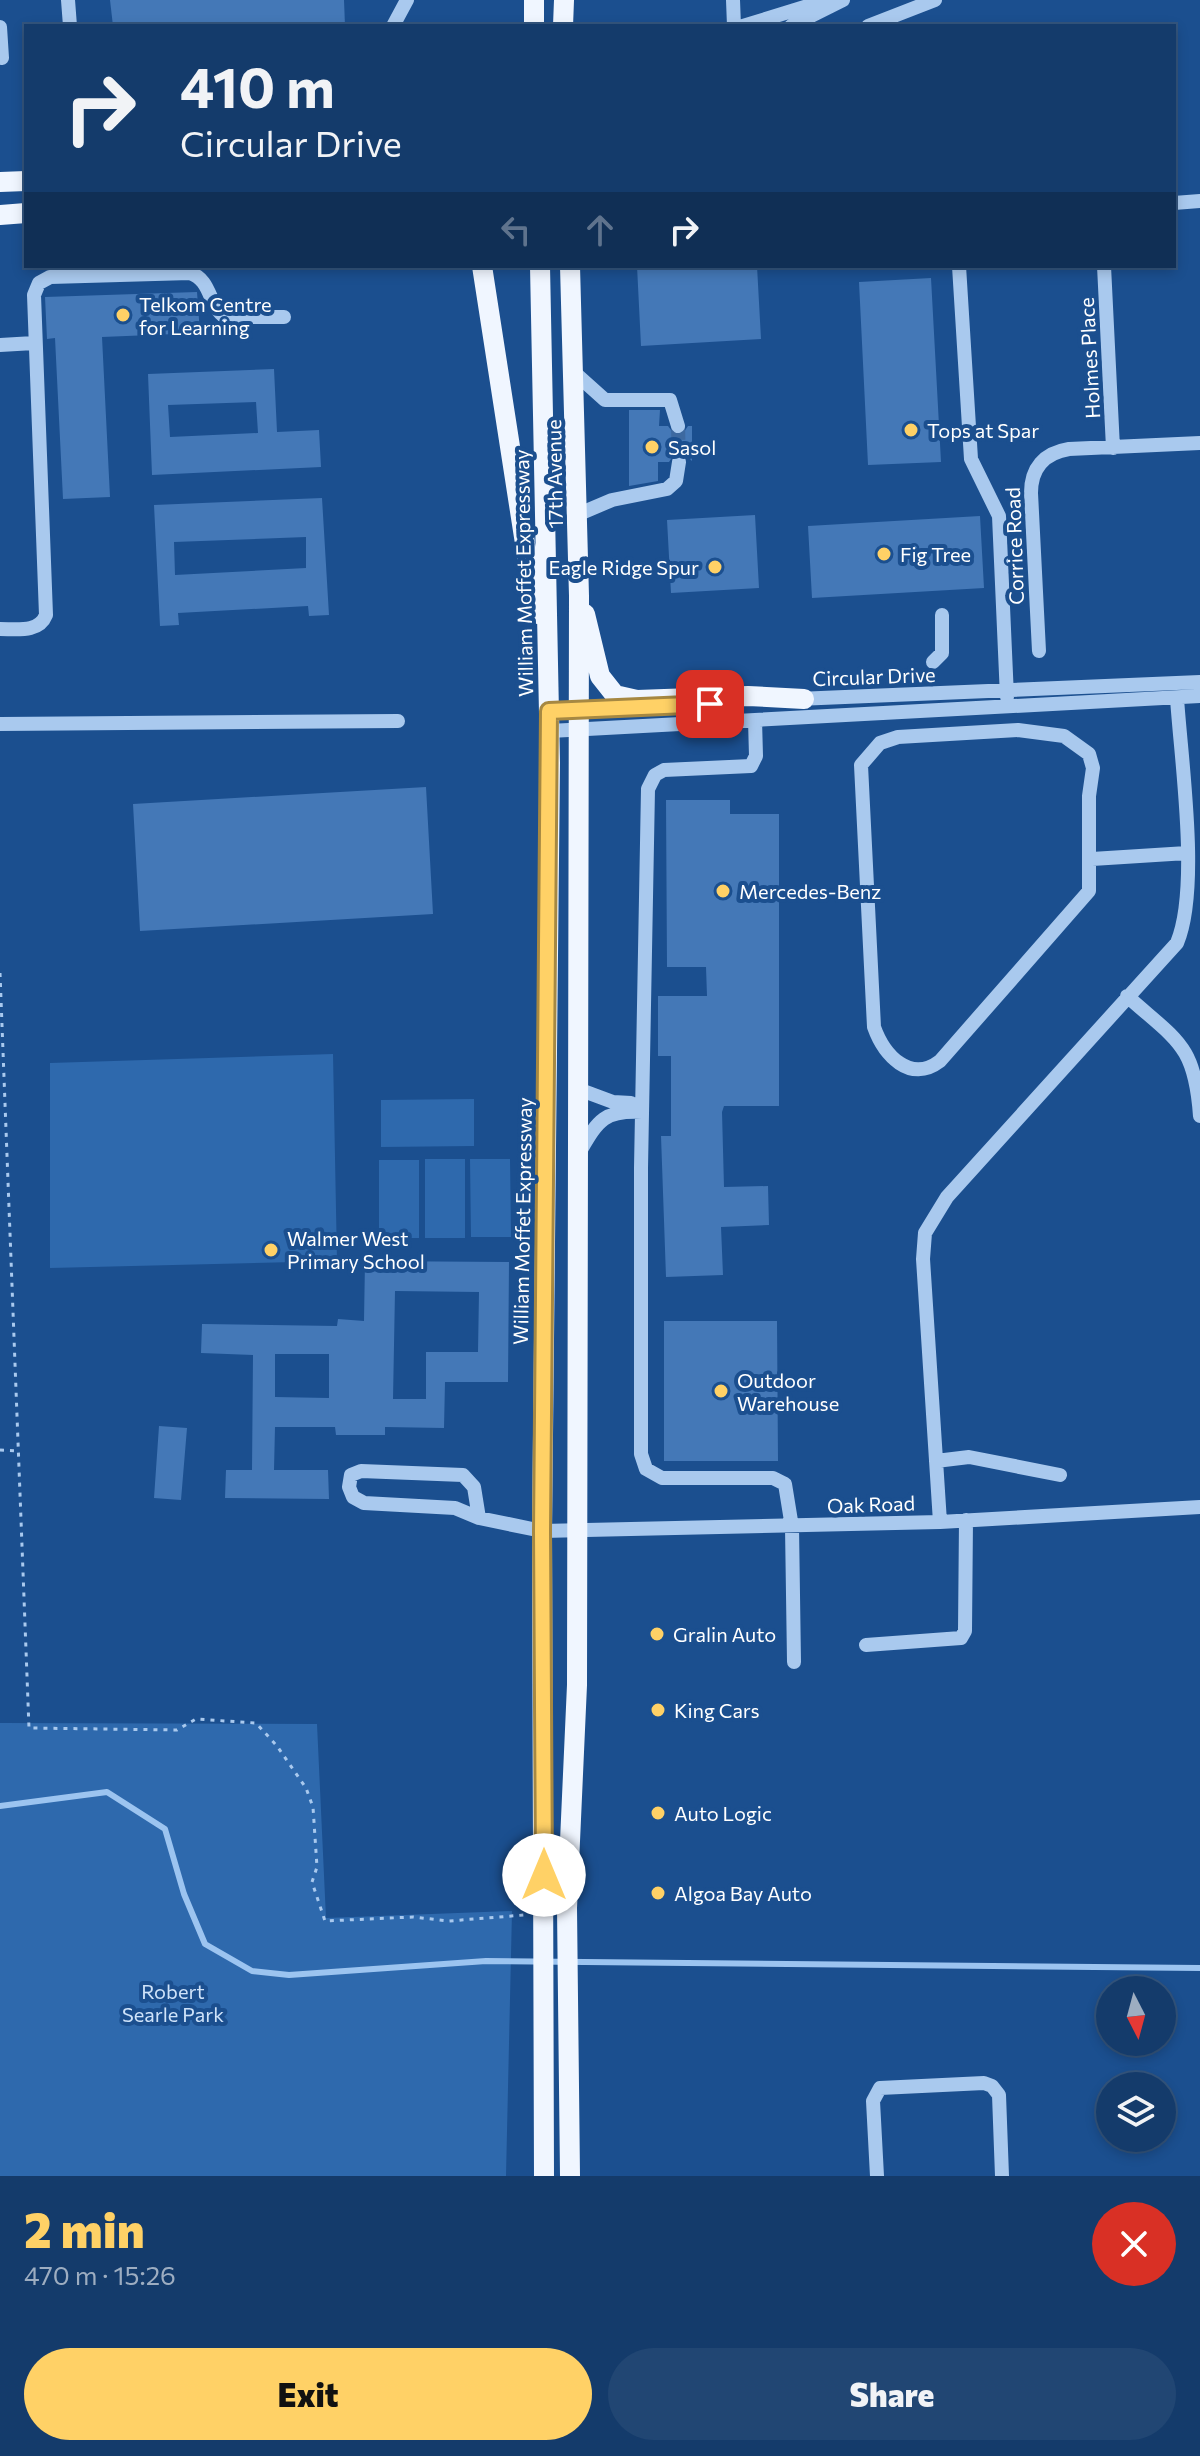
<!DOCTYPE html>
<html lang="en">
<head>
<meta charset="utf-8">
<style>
	body { margin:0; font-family:Commissioner,sans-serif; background:#214673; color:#f1f3f6; height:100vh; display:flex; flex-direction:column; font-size:30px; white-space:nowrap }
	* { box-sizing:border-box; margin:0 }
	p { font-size:26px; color:#9dadc1 }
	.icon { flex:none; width:44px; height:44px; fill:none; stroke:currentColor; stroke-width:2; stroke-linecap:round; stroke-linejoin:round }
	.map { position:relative; height:2176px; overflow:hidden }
	.details { display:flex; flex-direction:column; background:#143b6b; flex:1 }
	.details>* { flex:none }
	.hud { position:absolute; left:24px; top:24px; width:1152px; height:244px; border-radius:0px; box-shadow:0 4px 12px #0003,0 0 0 2px #33557e; background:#143b6b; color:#f1f3f6; overflow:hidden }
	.needle { width:52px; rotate:174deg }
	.buttons { position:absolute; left:1096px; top:1976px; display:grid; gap:16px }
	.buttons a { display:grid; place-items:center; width:80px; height:80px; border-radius:50%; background:#143b6b; box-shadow:0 4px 12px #0003,0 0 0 2px #33557e; font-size:40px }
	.pin { position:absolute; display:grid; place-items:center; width:68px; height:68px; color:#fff; margin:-34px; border-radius:16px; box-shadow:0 4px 12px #0006 }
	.me { position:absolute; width:88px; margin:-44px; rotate:0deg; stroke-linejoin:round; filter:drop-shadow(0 0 6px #0008) }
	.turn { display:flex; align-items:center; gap:28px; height:168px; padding:0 24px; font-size:36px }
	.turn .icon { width:104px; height:104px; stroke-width:2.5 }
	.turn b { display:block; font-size:56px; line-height:68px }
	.lanes { display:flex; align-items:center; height:76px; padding:0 24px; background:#0003; justify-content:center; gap:40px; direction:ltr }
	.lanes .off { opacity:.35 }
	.round { display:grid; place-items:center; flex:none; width:84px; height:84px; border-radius:42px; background:#214673 }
	.overview { display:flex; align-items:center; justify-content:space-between; height:136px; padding:0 24px }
	h1 { font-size:48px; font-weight:800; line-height:60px; color:#ffd166 }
	.cta { display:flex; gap:16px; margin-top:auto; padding:16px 24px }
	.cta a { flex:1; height:92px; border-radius:48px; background:#ffd166; color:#111; font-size:32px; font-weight:800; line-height:92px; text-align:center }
	.cta a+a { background:#214673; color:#f1f3f6 }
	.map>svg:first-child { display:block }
</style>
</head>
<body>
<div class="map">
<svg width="1200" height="2176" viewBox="0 0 1200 2176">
	<rect width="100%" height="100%" fill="#1b4f8f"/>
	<path fill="#2e69ad" d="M 333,1054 L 337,1261 L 50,1268 L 50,1063 Z
		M 474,1099 L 474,1146 L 381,1147 L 381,1100 Z
		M 425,1159 L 465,1159 L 465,1238 L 425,1238 Z
		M 470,1159 L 510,1159 L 511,1237 L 471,1237 Z
		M 379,1160 L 419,1160 L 419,1238 L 379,1238 Z
		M 0,1723 L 317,1724 L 326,1918 L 512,1911 L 506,2176 L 0,2176 Z"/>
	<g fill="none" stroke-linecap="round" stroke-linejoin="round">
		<path stroke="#9cc4f0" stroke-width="6" d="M 0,1806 L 107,1792 L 165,1829 L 184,1894 L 205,1944 L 252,1971 L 289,1975 L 486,1961 L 1200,1968"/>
	</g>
	<path fill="#4478b7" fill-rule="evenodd" d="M 110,0 L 344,0 L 345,26 L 113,26 Z
		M 637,266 L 757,266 L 761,339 L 641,346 Z
		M 931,278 L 941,462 L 868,465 L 859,282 Z
		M 197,292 L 200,333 L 102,337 L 110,497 L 63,499 L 55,338 L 47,339 L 45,297 Z
		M 274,369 L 277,432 L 319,430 L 321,467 L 152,475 L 148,374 ZM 256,402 L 258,433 L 170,437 L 168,405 Z
		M 629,410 L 660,410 L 659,426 L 668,426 L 675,435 L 682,435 L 688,426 L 692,426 L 692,461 L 685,454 L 675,453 L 669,462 L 658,462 L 658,481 L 629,486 Z
		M 322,498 L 329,615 L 309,616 L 308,606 L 178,613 L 179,625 L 160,626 L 154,505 ZM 306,537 L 306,568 L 175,575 L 174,542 Z
		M 755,515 L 759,588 L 671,593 L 667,520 Z
		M 980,516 L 984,588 L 812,598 L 808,526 Z
		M 426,787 L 433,914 L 140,931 L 133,804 Z
		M 666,800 L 730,800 L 730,814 L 779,814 L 779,1106 L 724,1106 L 722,1112 L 724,1187 L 768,1186 L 769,1225 L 721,1227 L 723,1275 L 666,1277 L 661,1136 L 671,1136 L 671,1056 L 658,1056 L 658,996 L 707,996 L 706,967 L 667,967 Z
		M 365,1261 L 509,1262 L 508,1382 L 445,1382 L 444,1428 L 385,1427 L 385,1435 L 336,1435 L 335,1427 L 275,1427 L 274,1470 L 328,1470 L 329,1499 L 225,1498 L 226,1470 L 252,1470 L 253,1355 L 201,1353 L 202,1324 L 337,1326 L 338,1319 L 364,1321 ZM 395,1291 L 479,1292 L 478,1352 L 426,1352 L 426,1399 L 393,1399 ZM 275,1354 L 329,1354 L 329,1398 L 275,1397 Z
		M 664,1321 L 777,1321 L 778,1461 L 664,1461 Z
		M 159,1426 L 187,1428 L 181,1500 L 154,1498 Z"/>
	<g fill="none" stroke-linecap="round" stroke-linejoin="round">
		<path stroke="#3d69a0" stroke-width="14" stroke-dasharray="14 7" stroke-linecap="butt" d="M 678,426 L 679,462"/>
		<path stroke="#a9c9ee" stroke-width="3" stroke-dasharray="4 6" stroke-linecap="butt" d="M 0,973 L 29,1728 L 177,1730 L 196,1719 L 256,1723 L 277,1746 L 306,1788 L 313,1807 L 317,1867 L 312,1882 L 325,1921 L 413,1917 L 449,1921 L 524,1915
			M 0,1450 L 18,1451"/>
		<path stroke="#a9c9ee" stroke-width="14" d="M 68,0 L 70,26
			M 733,0 L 734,26
			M 393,26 L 407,0
			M 743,26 L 827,0
			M 791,26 L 843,0
			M 868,26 L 935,0
			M 0,27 L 2,58
			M 1174,203 L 1200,201
			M 959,266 L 971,459 L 999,516 L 1007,697
			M 1104,266 L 1113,448
			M 0,345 L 34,343
			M 576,374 L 605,400 L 670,400 L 678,426
			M 579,514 L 612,500 L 667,489 L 676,481 L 679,462
			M 0,629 C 17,629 39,633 46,615 L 34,295 L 39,283 L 50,277 L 190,273 C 212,280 208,306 225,317 L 284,317
			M 1039,651 L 1031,493 C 1031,468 1044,453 1069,449 L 1200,443
			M 933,662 L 942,653 L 942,615
			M 797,699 L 1200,682
			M 549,711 L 649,708
			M 755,720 L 756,756 L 751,766 L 664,770 L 655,775 L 648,789 L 641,1168 L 641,1454 L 646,1469 L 662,1478 L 773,1478 L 785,1484 L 792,1527 L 794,1662
			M 0,724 L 398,721
			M 1018,730 L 1064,736 L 1089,754 L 1093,768 L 1089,796 L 1089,891 L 940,1061 C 910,1084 884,1055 874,1027 L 861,765 L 880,743 L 898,737 Z
			M 550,731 L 1200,696
			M 1092,859 L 1187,853
			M 1127,996 C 1177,1041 1195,1044 1200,1116
			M 578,1089 L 613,1102 L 631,1103
			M 579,1153 C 598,1121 603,1110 642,1112
			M 936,1461 L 969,1457 L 1060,1475
			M 479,1518 L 474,1487 L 463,1475 L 361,1471 L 351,1475 L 349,1487 L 353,1497 L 364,1503 L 455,1508 L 479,1518 L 542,1531 L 940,1522 L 1200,1507
			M 940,1522 L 923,1259 L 925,1233 L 947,1197 L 1177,943 C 1200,888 1181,761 1177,698
			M 866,1645 L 961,1638 L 965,1631 L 966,1520
			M 877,2176 L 873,2101 L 880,2088 L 984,2083 L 992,2086 L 999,2095 L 1002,2176"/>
		<path stroke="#f0f6ff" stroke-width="20" d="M 534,26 L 534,0
			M 563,26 L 564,0
			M 0,182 L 26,181
			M 0,215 L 26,213
			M 482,266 L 533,595 L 541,615
			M 540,266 L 550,763 L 542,1531 L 544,2176
			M 570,266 L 579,596 L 577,1685 L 567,1908 L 570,2176
			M 585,614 L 600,676 L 615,695 L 637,700 L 748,696 L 804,699"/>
	</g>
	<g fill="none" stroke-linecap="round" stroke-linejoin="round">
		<g stroke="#a68842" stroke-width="20">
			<path id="route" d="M 544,1875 L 542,1531 L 549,711 L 710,704"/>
		</g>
		<use href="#route" stroke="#ffd166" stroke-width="14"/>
	</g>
	<g fill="#ffd166" stroke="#1b4f8f" stroke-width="3">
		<circle cx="123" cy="315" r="8"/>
		<circle cx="911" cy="430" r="8"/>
		<circle cx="652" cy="447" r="8"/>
		<circle cx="884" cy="554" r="8"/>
		<circle cx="715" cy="567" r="8"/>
		<circle cx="723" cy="891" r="8"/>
		<circle cx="271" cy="1250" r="8"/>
		<circle cx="721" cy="1391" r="8"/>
		<circle cx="657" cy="1634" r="8"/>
		<circle cx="658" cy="1710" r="8"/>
		<circle cx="658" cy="1813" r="8"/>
		<circle cx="658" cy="1893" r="8"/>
	</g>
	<g text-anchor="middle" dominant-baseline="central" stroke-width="8" stroke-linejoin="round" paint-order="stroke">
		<g font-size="20" fill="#fff" stroke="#1b4f8f" text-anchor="start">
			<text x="139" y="304">Telkom Centre<tspan x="139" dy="23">for Learning</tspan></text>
			<text x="927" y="430">Tops at Spar</text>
			<text x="668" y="447">Sasol</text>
			<text x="900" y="554">Fig Tree</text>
			<text x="699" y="567" text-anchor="end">Eagle Ridge Spur</text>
			<text x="739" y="891">Mercedes-Benz</text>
			<text x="287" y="1238">Walmer West<tspan x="287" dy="23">Primary School</tspan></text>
			<text x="737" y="1380">Outdoor<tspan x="737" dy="23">Warehouse</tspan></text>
			<text x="673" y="1634">Gralin Auto</text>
			<text x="674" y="1710">King Cars</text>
			<text x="674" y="1813">Auto Logic</text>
			<text x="674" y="1893">Algoa Bay Auto</text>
		</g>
		<g font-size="20" fill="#fff" stroke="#1b4f8f">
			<text transform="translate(1089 358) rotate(-93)">Holmes Place</text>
			<text transform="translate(554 474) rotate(-91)">17th Avenue</text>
			<text transform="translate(1014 546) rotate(-92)">Corrice Road</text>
			<text transform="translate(523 573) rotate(-91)">William Moffet Expressway</text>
			<text transform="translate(874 676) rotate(-2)">Circular Drive</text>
			<text transform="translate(522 1221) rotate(-89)">William Moffet Expressway</text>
			<text transform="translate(871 1504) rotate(-2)">Oak Road</text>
		</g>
		<g font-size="20" fill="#cfe3fa" stroke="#1b4f8f">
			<text x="173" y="1991">Robert<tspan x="173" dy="23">Searle Park</tspan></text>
		</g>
	</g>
</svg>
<div class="buttons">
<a><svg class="needle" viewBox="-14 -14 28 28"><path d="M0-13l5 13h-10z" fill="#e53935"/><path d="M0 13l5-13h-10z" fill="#9dadc1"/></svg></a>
<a><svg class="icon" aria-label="layers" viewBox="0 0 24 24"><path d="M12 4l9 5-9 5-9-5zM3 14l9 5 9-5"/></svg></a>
</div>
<div class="pin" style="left:710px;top:704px;background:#d93025"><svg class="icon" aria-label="arrive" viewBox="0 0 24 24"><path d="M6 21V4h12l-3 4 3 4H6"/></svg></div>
<svg class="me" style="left:544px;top:1875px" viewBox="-20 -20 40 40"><circle r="19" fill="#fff"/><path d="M0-13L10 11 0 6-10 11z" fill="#ffd166"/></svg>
<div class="hud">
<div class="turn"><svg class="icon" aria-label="right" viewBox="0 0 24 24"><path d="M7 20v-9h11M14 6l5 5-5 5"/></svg><div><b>410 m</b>Circular Drive</div></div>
<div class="lanes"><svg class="icon off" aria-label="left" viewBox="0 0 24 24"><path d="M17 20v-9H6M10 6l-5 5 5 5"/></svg><svg class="icon off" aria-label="ahead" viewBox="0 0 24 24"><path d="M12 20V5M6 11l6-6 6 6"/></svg><svg class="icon" aria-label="right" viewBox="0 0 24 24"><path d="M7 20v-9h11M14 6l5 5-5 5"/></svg></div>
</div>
</div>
<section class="details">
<div class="overview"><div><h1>2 min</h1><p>470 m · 15:26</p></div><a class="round" style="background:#d93025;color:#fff"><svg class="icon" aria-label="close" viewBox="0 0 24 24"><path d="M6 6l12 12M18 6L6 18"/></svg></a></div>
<div class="cta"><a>Exit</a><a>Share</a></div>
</section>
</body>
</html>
